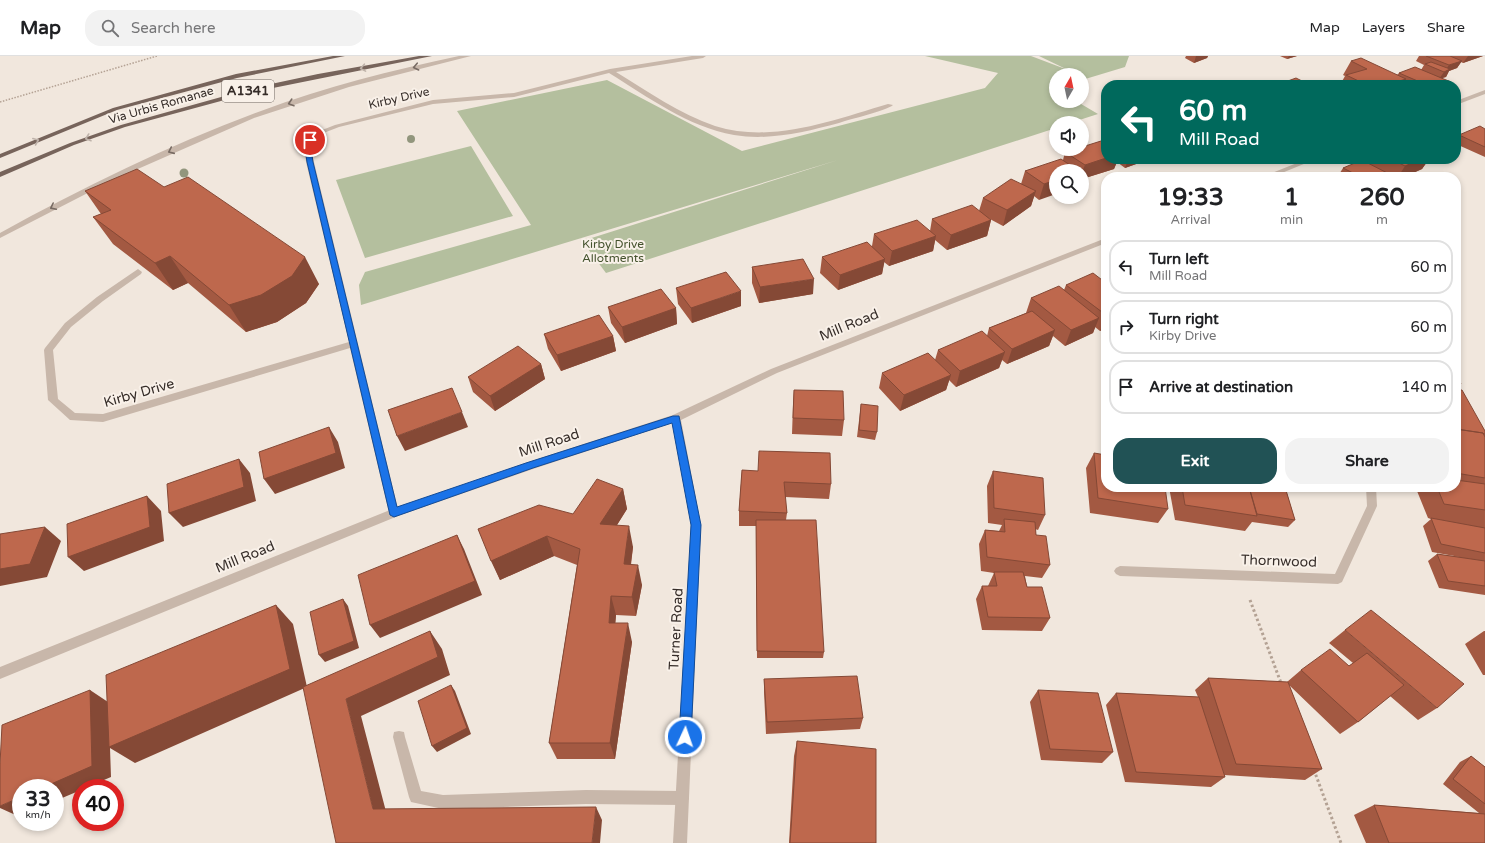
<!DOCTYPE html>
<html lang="en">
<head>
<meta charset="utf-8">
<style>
	body { margin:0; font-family:"Varela Round",sans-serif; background:#f2f2f2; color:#202124; height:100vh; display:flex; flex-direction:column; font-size:15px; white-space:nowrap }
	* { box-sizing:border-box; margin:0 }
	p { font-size:13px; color:#757577 }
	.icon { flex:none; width:22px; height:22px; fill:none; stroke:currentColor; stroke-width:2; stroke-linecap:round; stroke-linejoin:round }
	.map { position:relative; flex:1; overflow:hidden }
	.drawer { position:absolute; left:1101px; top:116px; width:360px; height:320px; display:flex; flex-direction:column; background:#fff; border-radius:16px; box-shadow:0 2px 6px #0003 }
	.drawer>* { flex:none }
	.guide { position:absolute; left:1101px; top:24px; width:360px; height:84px; border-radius:16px; box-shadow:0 2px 6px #0003; background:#00695c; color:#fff; overflow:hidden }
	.needle { width:26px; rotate:9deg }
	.tools { position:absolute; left:1049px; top:12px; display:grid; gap:8px }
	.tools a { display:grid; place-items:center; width:40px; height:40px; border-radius:50%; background:#fff; box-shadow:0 2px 6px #0003; font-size:20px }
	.speed { position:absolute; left:12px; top:723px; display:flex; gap:8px; font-size:20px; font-weight:700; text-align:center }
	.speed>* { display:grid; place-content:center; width:52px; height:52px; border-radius:50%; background:#fff; box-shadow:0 2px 6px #0003; line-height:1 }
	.speed small { font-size:10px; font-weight:400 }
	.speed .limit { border:6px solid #d22; background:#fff; color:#111 }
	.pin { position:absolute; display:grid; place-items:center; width:34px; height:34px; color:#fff; margin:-17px; border:2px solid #fff; border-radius:50%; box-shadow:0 1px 4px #0007 }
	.me { position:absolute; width:44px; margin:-22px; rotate:3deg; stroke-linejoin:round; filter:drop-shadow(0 0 3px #0008) }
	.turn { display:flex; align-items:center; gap:14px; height:84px; padding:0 12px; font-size:18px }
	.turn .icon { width:52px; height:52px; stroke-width:2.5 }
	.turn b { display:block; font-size:28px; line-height:34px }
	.eta { display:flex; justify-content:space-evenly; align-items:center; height:68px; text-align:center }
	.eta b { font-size:24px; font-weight:800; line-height:28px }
	.primary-button { display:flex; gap:8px; margin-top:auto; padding:8px 12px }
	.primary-button a { flex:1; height:46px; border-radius:16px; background:#215255; color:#fff; font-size:16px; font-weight:800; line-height:46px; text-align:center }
	.primary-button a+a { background:#f2f2f2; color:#202124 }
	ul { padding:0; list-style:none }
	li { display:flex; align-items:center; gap:12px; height:54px; margin:0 8px 6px; padding:0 4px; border:2px solid #e0e0e0; border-radius:16px }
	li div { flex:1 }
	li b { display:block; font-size:15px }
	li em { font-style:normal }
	header { display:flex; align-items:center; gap:24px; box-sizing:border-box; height:56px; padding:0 20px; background:#fff; border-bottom:1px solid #e0e0e0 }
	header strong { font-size:19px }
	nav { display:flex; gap:22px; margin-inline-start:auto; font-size:14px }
	.search { width:280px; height:36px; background:#f2f2f2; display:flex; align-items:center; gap:10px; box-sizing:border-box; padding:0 14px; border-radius:16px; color:#757577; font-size:15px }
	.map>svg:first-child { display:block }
</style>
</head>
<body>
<header>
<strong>Map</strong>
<div class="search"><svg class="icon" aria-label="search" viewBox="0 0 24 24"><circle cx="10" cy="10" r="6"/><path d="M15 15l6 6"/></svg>Search here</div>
<nav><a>Map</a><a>Layers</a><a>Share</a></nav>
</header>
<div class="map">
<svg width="1485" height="787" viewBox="0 0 1485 787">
	<rect width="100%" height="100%" fill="#f1e7dd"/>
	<path fill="#b4bf9e" d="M 925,0 L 1031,0 L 1068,14 L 1039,0 L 1129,0 L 1125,11 L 1082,24 L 1082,19 L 1056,19 L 1056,45 L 1076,45 L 1098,58 L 1070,67 L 1056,67 L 1056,72 L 606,217 L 582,185 L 838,104 L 361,249 L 359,229 L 365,216 L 531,169 L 457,55 L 607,24 L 742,95 L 985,32 L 998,17 Z
		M 471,90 L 513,160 L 365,202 L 336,124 Z"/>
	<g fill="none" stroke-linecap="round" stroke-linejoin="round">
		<path stroke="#b4a294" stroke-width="1.5" stroke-dasharray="1.5 1.5" stroke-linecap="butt" d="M 0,46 L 157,0"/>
		<path stroke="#b4a294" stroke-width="3" stroke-dasharray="2.5 2.5" stroke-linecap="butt" d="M 1250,544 L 1281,627
			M 1314,714 L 1341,787"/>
		<path fill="#c8b7aa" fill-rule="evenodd" d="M 459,0 L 471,0 L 349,31 L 254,62 L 115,123 L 0,182 L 0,177 C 84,131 171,88 261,55 C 325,31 392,14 459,0 Z
			M 692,0 L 706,0 L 703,2 L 616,16 C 647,35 680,58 715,70 C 773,88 833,64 888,48 L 893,49 C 886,55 850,63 839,67 C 805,76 769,85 734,79 C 688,71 648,41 609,17 L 514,41 L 433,48 L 339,71 L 321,78 L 313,85 L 311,93 L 314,106 L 399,457 L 398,460 L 394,461 L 390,460 L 389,457 L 350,292 L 103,366 L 70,364 L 48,344 L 44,294 L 45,292 L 65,267 L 97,241 L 138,213 L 142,216 L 141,218 L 103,245 L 71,271 L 53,294 L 58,343 L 75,357 L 103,358 L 349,286 L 306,106 L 305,93 L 308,83 L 317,76 L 335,69 L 433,44 L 514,37 L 610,13 Z
			M 399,675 L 404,676 L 405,681 L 421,735 L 443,739 L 586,734 L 682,735 L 687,737 L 689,742 L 687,747 L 682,749 L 586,748 L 443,753 L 411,746 L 409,741 L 393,681 L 394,676 Z"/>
		<path fill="#c8b7aa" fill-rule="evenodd" d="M 1366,431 L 1376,431 L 1377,450 L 1342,526 L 1338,528 L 1120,520 L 1116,518 L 1114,515 L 1116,512 L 1120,510 L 1335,518 L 1367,450 Z"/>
		<path fill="#c8b7aa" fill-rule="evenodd" d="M 1485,34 L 1485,38 L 1456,49 L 1456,45 Z
			M 1307,103 L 1316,103 L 1272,121 L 1262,121 Z
			M 1106,182 L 1106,187 L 777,317 L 681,364 L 701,469 L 687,787 L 673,787 L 691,469 L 672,367 L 533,413 L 398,460 L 0,623 L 0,611 L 390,454 L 525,407 L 673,359 L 771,313 Z"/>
		<path fill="#77645b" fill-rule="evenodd" d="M 333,0 L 345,0 L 237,22 L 117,54 L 0,102 L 0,98 L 113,52 L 236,18 Z
			M 419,0 L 432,0 L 258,35 L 125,71 L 74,89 L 0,121 L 0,116 L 70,87 L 121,69 L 257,31 L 318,18 Z"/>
	</g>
	<g fill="#92967d">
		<circle cx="411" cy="83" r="4"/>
		<circle cx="184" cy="117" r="4.5"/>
	</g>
	<path fill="#a35942" d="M 1186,0 L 1208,0 L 1207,2 L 1194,7 L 1185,2 Z
		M 1280,0 L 1297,0 L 1287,3 Z
		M 1419,0 L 1483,0 L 1463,7 L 1461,6 L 1457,12 L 1449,15 L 1446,21 L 1441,22 L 1450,29 L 1405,29 L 1403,28 L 1403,29 L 1340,29 L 1345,20 L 1343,19 L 1351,5 L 1397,19 L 1399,17 L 1421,14 L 1424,9 L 1416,5 Z
		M 1485,73 L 1485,101 L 1456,88 L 1456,83 L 1459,79 Z
		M 1065,96 L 1106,103 L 1150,103 L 1125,112 L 1117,106 L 1114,113 L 1082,123 L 1082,115 L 1056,115 L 1039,144 L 1034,140 L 1031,150 L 1003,170 L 988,162 L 991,164 L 987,180 L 947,194 L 935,184 L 933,195 L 889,210 L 884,206 L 882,218 L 838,234 L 820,217 L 822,201 L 872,190 L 874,178 L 930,175 L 932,163 L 979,155 L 983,142 L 1021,128 L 1025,115 L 1063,104 Z
		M 1366,103 L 1429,103 L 1422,113 L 1404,121 L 1341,121 L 1338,120 L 1343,112 L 1365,106 Z
		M 164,131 L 319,228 L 306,247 L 277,266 L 246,276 L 188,227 L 173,234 L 113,188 L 93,161 L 101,158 L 85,135 Z
		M 752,211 L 813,238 L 759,247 L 752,227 Z
		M 1106,218 L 1106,272 L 1100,275 L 1095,271 L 1093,277 L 1065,290 L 1053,280 L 1049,290 L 1007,308 L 1002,304 L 999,312 L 956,331 L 949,324 L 946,334 L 900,355 L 879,332 L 882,317 L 935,304 L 938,294 L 987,280 L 989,272 L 1026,257 L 1031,242 L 1064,234 L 1066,229 L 1102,224 L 1104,219 Z
		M 676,232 L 741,250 L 692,267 L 678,248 Z
		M 608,251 L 676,252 L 677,268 L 625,287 L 611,267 Z
		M 544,278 L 613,280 L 616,295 L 561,315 L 548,293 Z
		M 541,308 L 545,323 L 495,355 L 473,336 L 468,321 Z
		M 1456,319 L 1461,328 L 1456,334 L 1485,375 L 1485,472 L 1458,467 L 1485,472 L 1485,539 L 1439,532 L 1428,505 L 1437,498 L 1460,501 L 1432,496 L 1423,470 L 1431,463 L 1428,462 L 1417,435 L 1421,431 L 1456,431 Z
		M 794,334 L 844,364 L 842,380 L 792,378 L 793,349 Z
		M 861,348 L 877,376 L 875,384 L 857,381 Z
		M 1094,397 L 1168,453 L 1158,467 L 1090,457 L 1086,412 Z
		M 742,414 L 831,428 L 829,443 L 785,441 L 787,457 L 786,464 L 824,596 L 823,602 L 757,602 L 756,470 L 739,470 L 739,455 Z
		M 993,415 L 1045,459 L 1038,474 L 1035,473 L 1036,479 L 1050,509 L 1042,522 L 1025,520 L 1027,531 L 1050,562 L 1042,575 L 982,574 L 976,543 L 982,530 L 988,530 L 994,517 L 981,515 L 979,488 L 985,474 L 999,475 L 1002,469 L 988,467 L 987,430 Z
		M 1169,431 L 1285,431 L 1295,464 L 1288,471 L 1252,466 L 1245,475 L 1175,464 Z
		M 623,433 L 627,453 L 617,469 L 633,491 L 631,509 L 642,529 L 636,560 L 616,559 L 615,567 L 632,586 L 615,703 L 557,703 L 549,687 L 577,509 L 554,500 L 500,524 L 478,473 L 573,458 Z
		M 1345,574 L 1437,652 L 1418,664 L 1390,640 L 1358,666 L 1340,678 L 1289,629 L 1322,713 L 1305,724 L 1224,719 L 1225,721 L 1211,731 L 1125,726 L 1106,649 L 1116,637 L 1198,641 L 1195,634 L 1208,622 L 1287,626 L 1301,614 L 1349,610 L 1353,607 L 1329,587 Z
		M 1484,575 L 1485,575 L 1485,619 L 1483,619 L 1465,588 Z
		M 764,623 L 863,662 L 860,673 L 766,678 L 764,636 Z
		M 1038,634 L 1113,696 L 1102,707 L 1041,704 L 1030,646 Z
		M 797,685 L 876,787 L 789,787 L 794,700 Z
		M 1471,700 L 1485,711 L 1485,787 L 1366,787 L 1354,759 L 1374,749 L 1479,757 L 1443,728 L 1460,706 Z"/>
	<path fill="#854936" d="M 1196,0 L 1208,0 L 1207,2 L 1194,7 Z
		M 1289,0 L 1297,0 L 1287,3 Z
		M 1468,0 L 1483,0 L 1463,7 Z
		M 1462,5 L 1457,12 L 1449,15 L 1446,21 L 1439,23 L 1444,16 L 1445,15 L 1449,9 Z
		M 1406,23 L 1403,29 L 1386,29 Z
		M 1106,102 L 1106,103 L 1118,103 L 1114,113 L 1082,123 L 1082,116 L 1085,109 Z
		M 1131,103 L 1150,103 L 1125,112 L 1128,104 Z
		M 1421,103 L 1429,103 L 1422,113 L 1404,121 L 1398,121 L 1405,110 Z
		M 1056,124 L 1056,138 L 1039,144 L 1044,128 Z
		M 1036,135 L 1031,150 L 1003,170 L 1007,154 Z
		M 991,164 L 987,180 L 947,194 L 951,179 Z
		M 936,180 L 933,195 L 889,210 L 892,195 Z
		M 170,200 L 188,227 L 173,234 L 155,207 Z
		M 305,201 L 319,228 L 306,247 L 277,266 L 246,276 L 229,249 Z
		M 885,203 L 882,218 L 838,234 L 840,219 Z
		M 814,223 L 813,238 L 759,247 L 760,231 Z
		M 741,235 L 741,250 L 692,267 L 691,252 Z
		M 676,252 L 677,268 L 625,287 L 622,271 Z
		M 1106,261 L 1106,272 L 1100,275 Z
		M 1099,262 L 1093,277 L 1065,290 L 1071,274 Z
		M 1055,274 L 1049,290 L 1007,308 L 1012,293 Z
		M 613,280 L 616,295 L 561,315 L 557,299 Z
		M 1005,296 L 999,312 L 956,331 L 960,315 Z
		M 541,308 L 545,323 L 495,355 L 490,340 Z
		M 951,319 L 946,334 L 900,355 L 904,339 Z
		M 462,356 L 468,371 L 405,395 L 397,380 Z
		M 329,371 L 338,386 L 345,412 L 275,438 L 264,423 Z
		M 239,403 L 250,417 L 256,445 L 183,471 L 169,457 Z
		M 623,433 L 627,453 L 605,488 L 600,468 Z
		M 147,440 L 161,455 L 164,485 L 84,515 L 68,501 Z
		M 629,470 L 633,491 L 628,528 L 624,508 Z
		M 45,471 L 61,485 L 47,521 L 0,530 L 0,513 Z
		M 457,479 L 464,493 L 482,539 L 380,582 L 370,569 Z
		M 547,480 L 554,500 L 500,524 L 491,505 Z
		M 638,509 L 642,529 L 636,560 L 632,541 Z
		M 611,540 L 616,559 L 614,586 L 609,567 Z
		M 343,543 L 348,550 L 359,592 L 325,606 L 319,599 Z
		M 276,549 L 293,568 L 307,631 L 135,707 L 110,692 L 111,721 L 85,732 L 81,732 L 81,734 L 55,745 L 55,732 L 42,732 L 90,634 L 108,646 Z
		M 628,567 L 632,586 L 615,703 L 610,687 Z
		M 430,575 L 442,593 L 450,619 L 361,660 L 389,767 L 373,753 L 346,643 Z
		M 451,629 L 455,635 L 471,678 L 437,696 L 432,690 Z
		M 21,741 L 21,761 L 20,761 L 0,752 L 0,750 Z
		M 596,751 L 602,764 L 600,787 L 592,787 Z"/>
	<path fill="#be684d" stroke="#854936" d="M 1426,0 L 1450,0 L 1462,5 L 1449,9 Z
		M 1361,2 L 1406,23 L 1386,29 L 1367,29 L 1346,19 L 1367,13 L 1351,5 Z
		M 1431,6 L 1450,13 L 1444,16 L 1425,8 Z
		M 1415,11 L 1451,26 L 1444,29 L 1427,29 L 1399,17 Z
		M 1296,22 L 1310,29 L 1277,29 Z
		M 1480,70 L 1485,73 L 1485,91 L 1459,79 Z
		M 1101,85 L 1106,89 L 1106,102 L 1085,109 L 1065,96 L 1075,93 L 1082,93 L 1082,91 Z
		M 1061,103 L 1079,115 L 1056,115 L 1056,124 L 1044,128 L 1025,115 Z
		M 1391,103 L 1421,103 L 1405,110 Z
		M 1362,104 L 1395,121 L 1361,121 L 1343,112 Z
		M 137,113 L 164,131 L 188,121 L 305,201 L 292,220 L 261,239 L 229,249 L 170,200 L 155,207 L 93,161 L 111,154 L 85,135 Z
		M 1011,123 L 1036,135 L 1007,154 L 983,142 Z
		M 972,149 L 991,164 L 951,179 L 932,163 Z
		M 917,164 L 936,180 L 892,195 L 874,178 Z
		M 867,186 L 885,203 L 840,219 L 822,201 Z
		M 803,203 L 814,223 L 760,231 L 752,211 Z
		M 726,216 L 741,235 L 691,252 L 676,232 Z
		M 1093,217 L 1106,227 L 1106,259 L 1066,229 Z
		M 1059,230 L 1099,262 L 1071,274 L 1031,242 Z
		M 661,233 L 676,252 L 622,271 L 608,251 Z
		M 1032,255 L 1055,274 L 1012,293 L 989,272 Z
		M 599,259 L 613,280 L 557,299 L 544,278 Z
		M 982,275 L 1005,296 L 960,315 L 938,294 Z
		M 518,290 L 541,308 L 490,340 L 468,321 Z
		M 928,297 L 951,319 L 904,339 L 882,317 Z
		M 1456,319 L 1461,328 L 1456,328 Z
		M 452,332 L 462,356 L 397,380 L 388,354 Z
		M 794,334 L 843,335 L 844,364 L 793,362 Z
		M 1456,334 L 1462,334 L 1485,375 L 1485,378 L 1484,378 L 1483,377 L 1456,373 Z
		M 861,348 L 878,350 L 877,376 L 859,374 Z
		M 329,371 L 336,397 L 264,423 L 259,396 Z
		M 1456,373 L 1483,377 L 1485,381 L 1485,422 L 1456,417 Z
		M 759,395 L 830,397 L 831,428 L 784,426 L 787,457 L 739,455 L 742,414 L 758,415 Z
		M 1094,397 L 1106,399 L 1106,431 L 1165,431 L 1168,453 L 1098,442 Z
		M 239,403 L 244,431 L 169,457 L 167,428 Z
		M 993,415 L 1043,422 L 1045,459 L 994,452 Z
		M 597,423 L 623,433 L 600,468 L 629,470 L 624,508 L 638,509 L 632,541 L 611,540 L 609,567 L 628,567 L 610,687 L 549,687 L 580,493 L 547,480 L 491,505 L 478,473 L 539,449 L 573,458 Z
		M 1456,424 L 1485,428 L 1485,454 L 1444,448 L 1437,431 L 1456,431 Z
		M 1182,431 L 1249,431 L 1257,460 L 1185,449 Z
		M 1249,431 L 1285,431 L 1295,464 L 1257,458 Z
		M 147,440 L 150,471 L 68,501 L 67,468 Z
		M 1431,462 L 1485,472 L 1485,497 L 1441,488 Z
		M 1004,463 L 1035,466 L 1036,479 L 1046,480 L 1050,509 L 987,501 L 985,474 L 1005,476 Z
		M 756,464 L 816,464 L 824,596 L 757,595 Z
		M 45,471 L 30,508 L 0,513 L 0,478 Z
		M 457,479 L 475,525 L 370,569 L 358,519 Z
		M 1437,498 L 1485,505 L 1485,530 L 1448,525 Z
		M 994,516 L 1023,516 L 1027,531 L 1042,531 L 1050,562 L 988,561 L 982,530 L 997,530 Z
		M 343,543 L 354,585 L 319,599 L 310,556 Z
		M 276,549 L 290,613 L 109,691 L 106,619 Z
		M 1371,554 L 1464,628 L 1437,652 L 1345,574 Z
		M 430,575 L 438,601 L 346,643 L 373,753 L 596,751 L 592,787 L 336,787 L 303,631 Z
		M 1330,593 L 1349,610 L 1367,597 L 1404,629 L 1358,666 L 1301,614 Z
		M 857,620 L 863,662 L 767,666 L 764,623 Z
		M 1208,622 L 1288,626 L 1322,713 L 1236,708 Z
		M 451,629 L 467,672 L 432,690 L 418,645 Z
		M 90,634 L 92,710 L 42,732 L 21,732 L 21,741 L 0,750 L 0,708 L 2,669 Z
		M 1038,634 L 1098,637 L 1113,696 L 1050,693 Z
		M 1116,637 L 1199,641 L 1225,721 L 1136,716 Z
		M 797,685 L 876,693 L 876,787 L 790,787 Z
		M 1471,700 L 1485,711 L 1485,748 L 1453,723 Z
		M 1374,749 L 1485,758 L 1485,787 L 1389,787 Z"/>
	<defs><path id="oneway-chevron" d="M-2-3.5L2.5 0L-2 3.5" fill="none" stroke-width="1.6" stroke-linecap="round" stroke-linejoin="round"/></defs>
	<g stroke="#786b63">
		<use href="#oneway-chevron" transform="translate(416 11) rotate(168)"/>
		<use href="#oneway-chevron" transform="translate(291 47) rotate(162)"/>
		<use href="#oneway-chevron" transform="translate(171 95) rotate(156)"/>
		<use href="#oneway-chevron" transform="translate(53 151) rotate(153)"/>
	</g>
	<g stroke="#beb2a9">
		<use href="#oneway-chevron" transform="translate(363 12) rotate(170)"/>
		<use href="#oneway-chevron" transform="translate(88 82) rotate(161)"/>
		<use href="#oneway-chevron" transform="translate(36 85) rotate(-22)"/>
	</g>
	<path fill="#1a73e8" stroke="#114b97" d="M 310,82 L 313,84 L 311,93 L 313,106 L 397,451 L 526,407 L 673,360 L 679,360 L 701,469 L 691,681 L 689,686 L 685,687 L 681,686 L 679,681 L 691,469 L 672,367 L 533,412 L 394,461 L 390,459 L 307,106 L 305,93 L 307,84 Z"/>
	<g text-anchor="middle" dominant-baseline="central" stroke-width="4" stroke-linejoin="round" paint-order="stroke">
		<g font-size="12" fill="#362d29" stroke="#f9f1e9">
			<text transform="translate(399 42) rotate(-13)">Kirby Drive</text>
			<text transform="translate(161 49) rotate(-16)">Via Urbis Romanae</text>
		</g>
		<g font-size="12" fill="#45532e" stroke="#f9f1e9">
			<text x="613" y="188">Kirby Drive<tspan x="613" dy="14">Allotments</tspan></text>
		</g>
		<rect fill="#f9f1e9" stroke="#706863" stroke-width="1" x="222" y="24" width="52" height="22" rx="3"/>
		<g font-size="13" font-weight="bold" fill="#362d29">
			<text x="248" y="35">A1341</text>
		</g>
		<g font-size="14" fill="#362d29" stroke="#f9f1e9">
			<text transform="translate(849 269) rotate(-22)">Mill Road</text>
			<text transform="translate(139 337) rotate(-16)">Kirby Drive</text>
			<text transform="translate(549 387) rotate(-18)">Mill Road</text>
			<text transform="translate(245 501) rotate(-22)">Mill Road</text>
			<text transform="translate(1279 505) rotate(2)">Thornwood</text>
			<text transform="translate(676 573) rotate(-87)">Turner Road</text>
		</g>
	</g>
</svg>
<div class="tools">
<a><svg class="needle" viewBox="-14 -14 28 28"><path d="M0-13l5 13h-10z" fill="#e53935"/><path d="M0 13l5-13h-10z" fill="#757577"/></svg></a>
<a><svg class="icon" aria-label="sound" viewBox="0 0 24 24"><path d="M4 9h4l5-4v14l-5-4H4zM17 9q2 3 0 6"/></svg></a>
<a><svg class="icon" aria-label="search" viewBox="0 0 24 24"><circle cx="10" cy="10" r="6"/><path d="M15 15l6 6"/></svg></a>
</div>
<div class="speed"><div>33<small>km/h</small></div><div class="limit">40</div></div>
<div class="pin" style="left:310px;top:84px;background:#d93025"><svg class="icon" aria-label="arrive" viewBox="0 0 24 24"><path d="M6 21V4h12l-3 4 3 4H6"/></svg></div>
<svg class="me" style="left:685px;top:681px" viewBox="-20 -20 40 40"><circle r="17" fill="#1a73e8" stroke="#fff" stroke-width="3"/><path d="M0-11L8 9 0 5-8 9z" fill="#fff"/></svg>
<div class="guide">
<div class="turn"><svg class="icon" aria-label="left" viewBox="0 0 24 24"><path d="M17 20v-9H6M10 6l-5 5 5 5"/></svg><div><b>60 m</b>Mill Road</div></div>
</div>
<section class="drawer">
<div class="eta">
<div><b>19:33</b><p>Arrival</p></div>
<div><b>1</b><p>min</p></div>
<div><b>260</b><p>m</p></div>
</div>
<ul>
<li><svg class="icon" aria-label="left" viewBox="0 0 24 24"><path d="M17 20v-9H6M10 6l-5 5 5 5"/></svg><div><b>Turn left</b><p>Mill Road</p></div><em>60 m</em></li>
<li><svg class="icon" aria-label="right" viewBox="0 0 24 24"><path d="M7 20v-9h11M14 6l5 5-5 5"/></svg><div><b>Turn right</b><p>Kirby Drive</p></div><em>60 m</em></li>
<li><svg class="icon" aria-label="arrive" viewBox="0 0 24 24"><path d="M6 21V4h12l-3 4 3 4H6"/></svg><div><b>Arrive at destination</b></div><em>140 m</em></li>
</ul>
<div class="primary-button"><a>Exit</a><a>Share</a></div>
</section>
</div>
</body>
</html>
